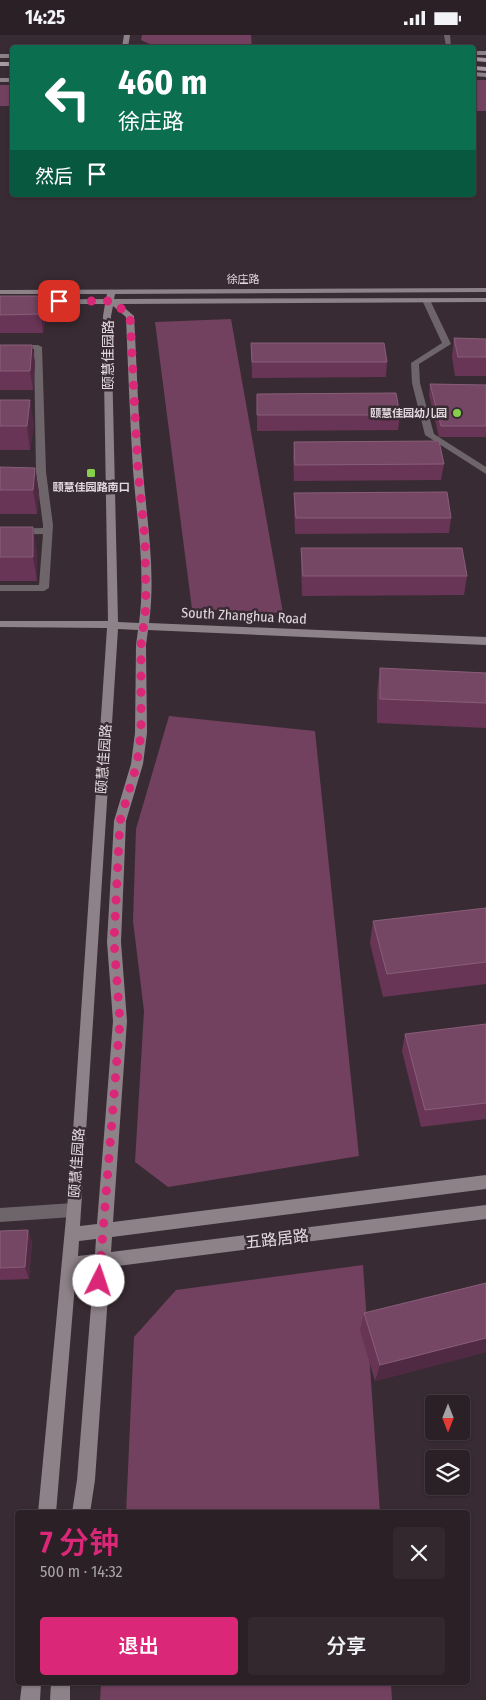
<!DOCTYPE html>
<html lang="zh">
<head>
<meta charset="utf-8">
<style>
	body { margin:0; font-family:"Fira Sans Condensed","Noto Sans SC",sans-serif; background:#33282e; color:#f1f3f6; height:100vh; display:flex; flex-direction:column; font-size:19px; white-space:nowrap }
	* { box-sizing:border-box; margin:0 }
	p { font-size:16px; color:#a6a3a7 }
	.icon { flex:none; width:28px; height:28px; fill:none; stroke:currentColor; stroke-width:2; stroke-linecap:round; stroke-linejoin:round }
	.map { position:relative; flex:1; overflow:hidden }
	.drawer { position:absolute; left:15px; top:1475px; width:455px; height:175px; display:flex; flex-direction:column; background:#2b2026; border-radius:5px; box-shadow:0 1px 4px #0004,0 0 0 1px #473e43 }
	.drawer>* { flex:none }
	.guide { position:absolute; left:10px; top:10px; width:466px; height:152px; border-radius:5px; box-shadow:0 1px 4px #0004,0 0 0 1px #473e43; background:#0b6e4f; color:#fff; overflow:hidden }
	.needle { width:32px; rotate:180deg }
	.fabs { position:absolute; left:425px; top:1360px; display:grid; gap:10px }
	.fabs a { display:grid; place-items:center; width:45px; height:45px; border-radius:5px; background:#2b2026; box-shadow:0 1px 4px #0004,0 0 0 1px #473e43; font-size:25px }
	.pin { position:absolute; display:grid; place-items:center; width:42px; height:42px; color:#fff; margin:-21px; border-radius:10px; box-shadow:0 2px 8px #0006 }
	.me { position:absolute; width:55px; margin:-28px; rotate:4deg; stroke-linejoin:round; filter:drop-shadow(0 0 4px #0008) }
	.turn { display:flex; align-items:center; gap:18px; height:105px; padding:0 25px; font-size:22px }
	.turn .icon { width:65px; height:65px; stroke-width:2.5 }
	.turn b { display:block; font-size:35px; line-height:42px }
	.then { display:flex; align-items:center; height:48px; padding:0 25px; background:#0003; gap:10px; font-size:19px }
	.round { display:grid; place-items:center; flex:none; width:52px; height:52px; border-radius:5px; background:#33282e }
	.head { display:flex; align-items:center; justify-content:space-between; height:85px; padding:0 25px }
	h1 { font-size:30px; font-weight:600; line-height:38px; color:#db2777 }
	.button { display:flex; gap:10px; margin-top:auto; padding:10px 25px }
	.button a { flex:1; height:58px; border-radius:5px; background:#db2777; color:#fff; font-size:20px; font-weight:600; line-height:58px; text-align:center }
	.button a+a { background:#33282e; color:#f1f3f6 }
	.status { display:flex; justify-content:space-between; align-items:center; height:35px; padding:0 25px; background:#2b2026; direction:ltr }
	.status svg { height:14px; fill:currentColor }
	.map>svg:first-child { display:block }
</style>
</head>
<body>
<div class="status"><b>14:25</b><svg viewBox="0 0 49 12"><path d="M0 12V9h3v3zM5 12V6h3v6zM10 12V3h3v9zM15 12V0h3v12zM26 1h20v11H26zM47 4h2v5h-2z"/></svg></div>
<div class="map">
<svg width="486" height="1665" viewBox="0 0 486 1665">
	<rect width="100%" height="100%" fill="#392b33"/>
	<path fill="#72415f" d="M 142,0 L 251,0 L 252,12 L 156,12 L 141,5 Z
		M 474,45 L 486,45 L 486,76 L 474,76 Z
		M 0,50 L 12,50 L 12,71 L 0,71 Z
		M 231,284 L 283,578 L 192,574 L 155,287 Z
		M 169,681 L 315,696 L 359,1121 L 168,1152 L 135,1127 L 144,976 L 133,886 L 136,794 Z
		M 363,1230 L 380,1477 L 126,1478 L 134,1302 L 176,1255 Z
		M 101,1648 L 391,1648 L 392,1665 L 100,1665 Z"/>
	<g fill="none" stroke-linecap="round" stroke-linejoin="round">
		<path fill="#6d6569" fill-rule="evenodd" d="M 444,0 L 450,0 L 451,12 L 446,11 Z
			M 423,263 L 430,265 L 451,309 L 419,329 L 420,348 L 434,399 L 486,432 L 486,439 L 425,400 L 412,348 L 411,328 L 442,308 L 422,265 Z
			M 0,310 L 38,310 L 42,312 L 46,437 L 53,490 L 49,553 L 44,556 L 0,556 L 0,550 L 39,550 L 43,499 L 0,500 L 0,494 L 43,493 L 43,490 L 36,437 L 34,314 L 0,314 Z
			M 73,1168 L 78,1170 L 81,1175 L 78,1180 L 73,1182 L 0,1187 L 0,1173 Z"/>
		<path fill="#8e8289" fill-rule="evenodd" d="M 124,0 L 130,0 L 128,12 L 122,12 Z
			M 474,16 L 486,16 L 486,20 L 474,20 Z
			M 0,19 L 12,19 L 12,23 L 0,23 Z
			M 474,37 L 486,38 L 486,42 L 474,41 Z
			M 0,43 L 12,43 L 12,47 L 0,47 Z
			M 486,253 L 486,257 L 115,259 L 114,264 L 486,263 L 486,267 L 120,269 L 134,281 C 137,333 138,385 143,437 C 147,487 156,538 149,588 L 486,602 L 486,610 L 148,595 L 146,610 L 147,698 L 143,729 L 126,786 L 121,907 L 127,986 L 113,1187 L 486,1140 L 486,1154 L 112,1202 L 111,1217 L 486,1170 L 486,1184 L 110,1232 L 95,1445 L 90,1478 L 72,1478 L 77,1445 L 94,1234 L 76,1237 L 56,1478 L 38,1478 L 70,1141 L 107,593 L 0,592 L 0,586 L 108,586 L 103,281 L 105,269 L 0,269 L 0,265 L 106,264 L 107,259 L 0,259 L 0,255 ZM 113,271 L 126,282 C 128,333 130,384 133,435 C 137,486 146,537 139,588 L 118,587 L 111,281 ZM 118,594 L 138,595 L 136,610 L 135,698 L 131,729 L 114,786 L 107,907 L 113,986 L 97,1189 L 80,1191 ZM 96,1204 L 95,1219 L 78,1221 L 79,1206 Z
			M 22,1648 L 41,1648 L 40,1665 L 20,1665 Z
			M 51,1648 L 70,1648 L 70,1665 L 50,1665 Z"/>
		<path fill="#a999a1" fill-rule="evenodd" d="M 474,22 L 486,23 L 486,27 L 474,26 Z
			M 0,27 L 12,27 L 12,31 L 0,31 Z
			M 474,31 L 486,32 L 486,36 L 474,35 Z"/>
	</g>
	<path fill="#693556" d="M 0,261 L 44,261 L 46,280 L 43,298 L 0,298 Z
		M 454,303 L 486,304 L 486,341 L 455,341 L 452,322 Z
		M 251,308 L 387,327 L 386,342 L 252,343 Z
		M 0,310 L 32,310 L 35,328 L 33,355 L 0,355 Z
		M 430,349 L 486,350 L 486,402 L 439,402 L 429,360 Z
		M 257,359 L 400,380 L 398,395 L 257,396 Z
		M 0,365 L 34,389 L 30,415 L 0,415 Z
		M 294,407 L 444,429 L 441,445 L 294,446 L 293,423 Z
		M 0,432 L 39,457 L 37,479 L 0,479 Z
		M 294,458 L 451,483 L 449,498 L 295,499 L 294,474 Z
		M 0,492 L 37,516 L 37,546 L 0,546 Z
		M 301,513 L 467,541 L 464,560 L 302,561 L 301,533 Z
		M 380,633 L 486,638 L 486,693 L 377,688 L 377,657 Z
		M 486,873 L 486,949 L 383,962 L 370,908 L 373,886 Z
		M 486,989 L 486,1084 L 421,1092 L 402,1016 L 405,999 Z
		M 28,1195 L 32,1207 L 29,1244 L 0,1245 L 0,1196 Z
		M 486,1248 L 486,1317 L 375,1346 L 360,1295 L 364,1278 Z"/>
	<path fill="#502a42" d="M 44,261 L 46,280 L 43,298 L 41,279 Z
		M 32,310 L 35,328 L 33,355 L 30,336 Z
		M 30,365 L 34,389 L 30,415 L 27,391 Z
		M 35,433 L 39,457 L 37,479 L 33,455 Z
		M 33,492 L 37,516 L 37,546 L 33,522 Z
		M 28,1195 L 32,1207 L 29,1244 L 25,1232 Z
		M 486,1303 L 486,1317 L 375,1346 L 380,1330 Z"/>
	<path fill="#764765" stroke="#875e78" d="M 0,261 L 44,261 L 41,279 L 0,280 Z
		M 454,303 L 486,304 L 486,322 L 458,322 Z
		M 251,308 L 384,308 L 387,327 L 252,327 Z
		M 0,310 L 32,310 L 30,336 L 0,336 Z
		M 430,349 L 486,350 L 486,391 L 441,391 Z
		M 396,358 L 400,380 L 257,380 L 257,359 Z
		M 0,365 L 30,365 L 27,391 L 0,391 Z
		M 439,406 L 444,429 L 295,430 L 294,407 Z
		M 0,432 L 35,433 L 33,455 L 0,455 Z
		M 447,457 L 451,483 L 296,483 L 294,458 Z
		M 0,492 L 33,492 L 33,522 L 0,522 Z
		M 301,513 L 462,513 L 467,541 L 303,541 Z
		M 380,633 L 486,638 L 486,668 L 380,664 Z
		M 486,873 L 486,927 L 387,939 L 373,886 Z
		M 486,989 L 486,1068 L 425,1075 L 405,999 Z
		M 28,1195 L 25,1232 L 0,1233 L 0,1196 Z
		M 486,1248 L 486,1303 L 380,1330 L 364,1278 Z"/>
	<g fill="none" stroke-linecap="round" stroke-linejoin="round">
		<path stroke="#db2777" stroke-width="9" stroke-dasharray="0 16.2" d="M 59,266 L 112,266 L 130,281 L 138,436 L 145,504 L 146,572 L 141,610 L 141,698 L 137,729 L 120,786 L 114,906 L 120,986 L 99,1246"/>
	</g>
	<g fill="#86cf4b" stroke="#392b33" stroke-width="2">
		<circle cx="457" cy="378" r="5"/>
		<rect x="86" y="433" width="10" height="10" rx="2.5"/>
	</g>
	<g text-anchor="middle" dominant-baseline="central" stroke-width="5" stroke-linejoin="round" paint-order="stroke">
		<g font-size="11" fill="#e2d9de" stroke="#392b33">
			<text x="243" y="244">徐庄路</text>
		</g>
		<g font-size="11" font-weight="bold" fill="#e2d9de" stroke="#392b33" text-anchor="end">
			<text x="447" y="378">颐慧佳园幼儿园</text>
			<text x="91" y="452" text-anchor="middle">颐慧佳园路南口</text>
		</g>
		<g font-size="14" fill="#e2d9de" stroke="#392b33">
			<text transform="translate(108 320) rotate(-90)">颐慧佳园路</text>
			<text transform="translate(244 581) rotate(3)">South Zhanghua Road</text>
			<text transform="translate(104 724) rotate(-86)">颐慧佳园路</text>
			<text transform="translate(77 1128) rotate(-86)">颐慧佳园路</text>
		</g>
		<g font-size="16" fill="#e2d9de" stroke="#392b33">
			<text transform="translate(277 1204) rotate(-7)">五路居路</text>
		</g>
	</g>
</svg>
<div class="fabs">
<a><svg class="needle" viewBox="-14 -14 28 28"><path d="M0-13l5 13h-10z" fill="#e53935"/><path d="M0 13l5-13h-10z" fill="#a6a3a7"/></svg></a>
<a><svg class="icon" aria-label="layers" viewBox="0 0 24 24"><path d="M12 4l9 5-9 5-9-5zM3 14l9 5 9-5"/></svg></a>
</div>
<div class="pin" style="left:59px;top:266px;background:#d93025"><svg class="icon" aria-label="arrive" viewBox="0 0 24 24"><path d="M6 21V4h12l-3 4 3 4H6"/></svg></div>
<svg class="me" style="left:99px;top:1246px" viewBox="-20 -20 40 40"><circle r="19" fill="#fff"/><path d="M0-13L10 11 0 6-10 11z" fill="#db2777"/></svg>
<div class="guide">
<div class="turn"><svg class="icon" aria-label="left" viewBox="0 0 24 24"><path d="M17 20v-9H6M10 6l-5 5 5 5"/></svg><div><b>460 m</b>徐庄路</div></div>
<div class="then">然后<svg class="icon" aria-label="arrive" viewBox="0 0 24 24"><path d="M6 21V4h12l-3 4 3 4H6"/></svg></div>
</div>
<section class="drawer">
<div class="head"><div><h1>7 分钟</h1><p>500 m · 14:32</p></div><a class="round"><svg class="icon" aria-label="close" viewBox="0 0 24 24"><path d="M6 6l12 12M18 6L6 18"/></svg></a></div>
<div class="button"><a>退出</a><a>分享</a></div>
</section>
</div>
</body>
</html>
